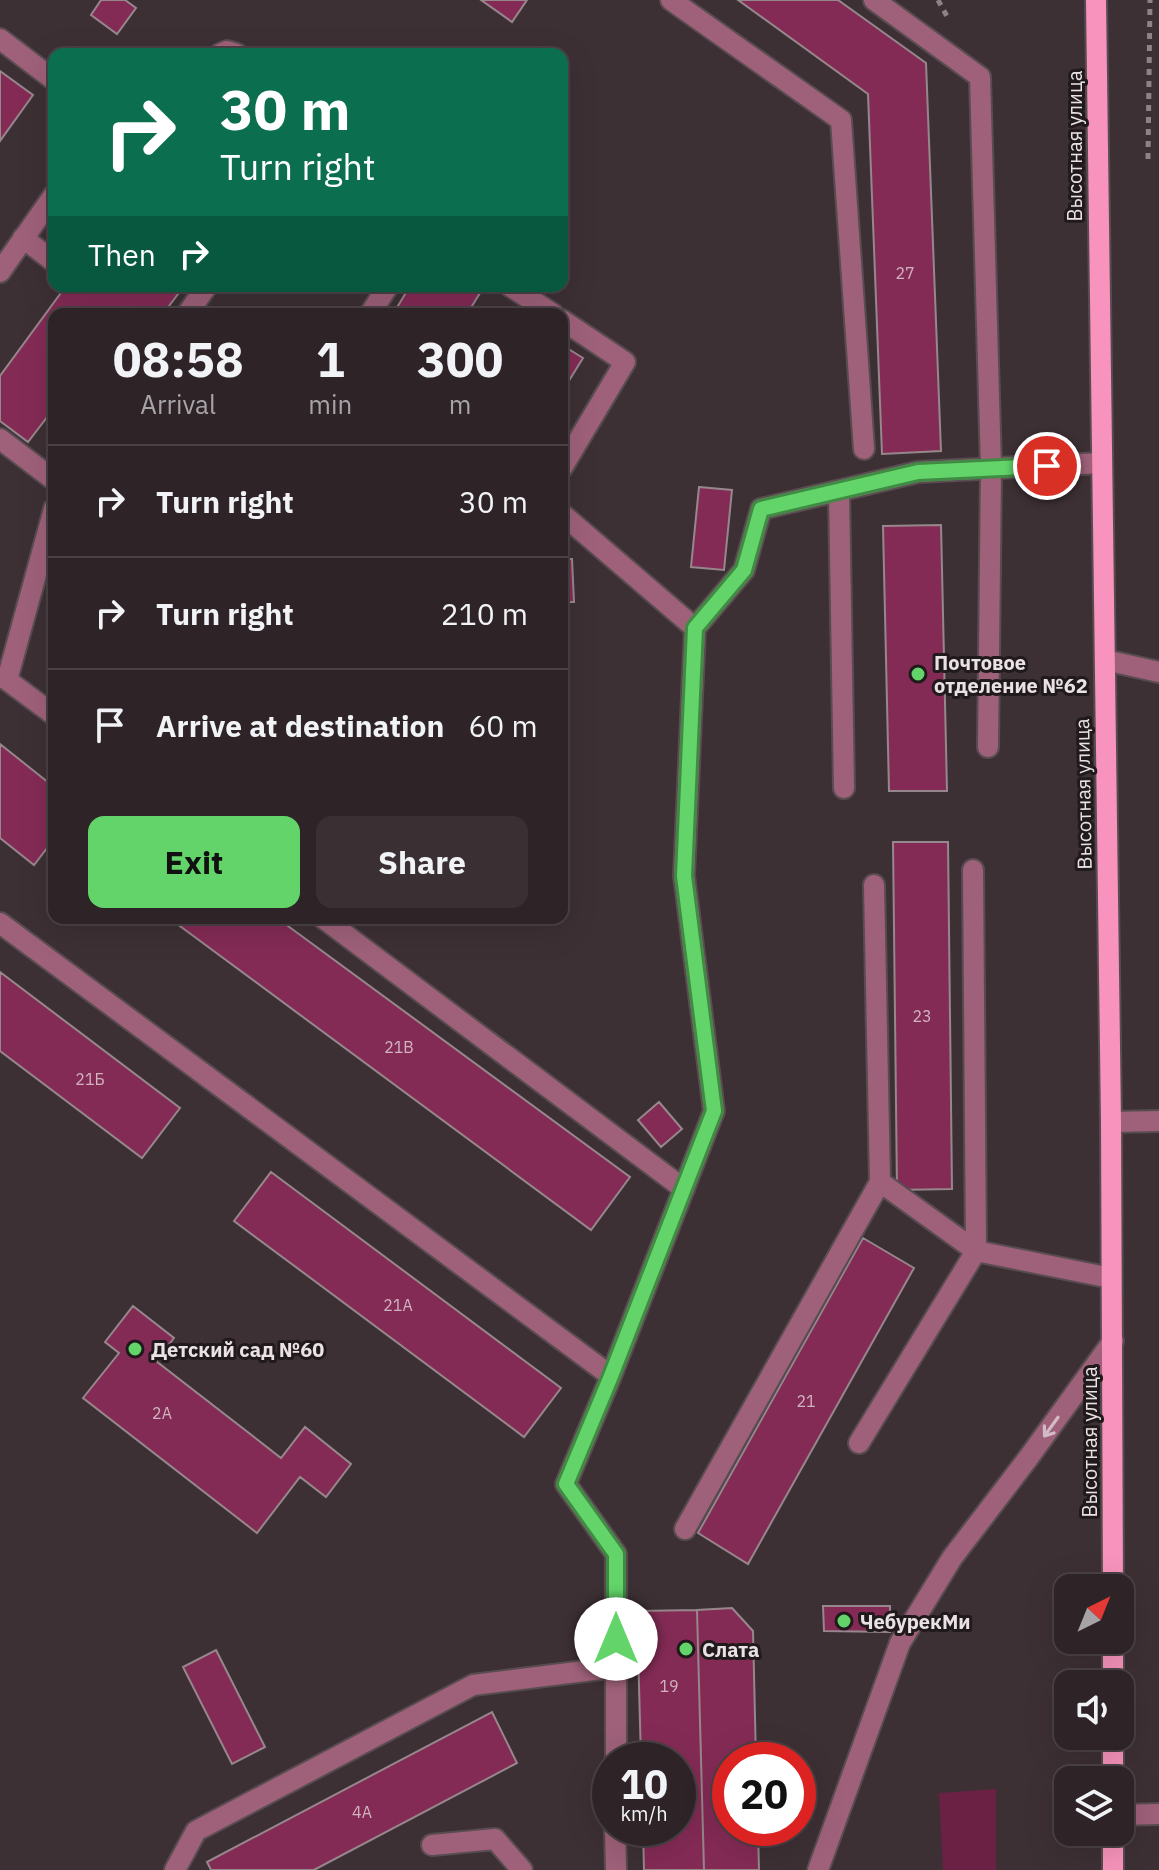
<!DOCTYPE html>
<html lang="en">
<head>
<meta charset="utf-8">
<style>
	body { margin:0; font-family:"IBM Plex Sans",sans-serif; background:#3a3034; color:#f1f3f6; height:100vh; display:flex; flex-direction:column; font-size:30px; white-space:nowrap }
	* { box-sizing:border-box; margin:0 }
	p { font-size:26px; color:#a7a4a8 }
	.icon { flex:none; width:44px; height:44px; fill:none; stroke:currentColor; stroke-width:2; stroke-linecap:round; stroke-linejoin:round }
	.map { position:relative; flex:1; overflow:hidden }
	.side { position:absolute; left:48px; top:308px; width:520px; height:616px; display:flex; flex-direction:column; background:#2e2428; border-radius:16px; box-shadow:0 8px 32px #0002,0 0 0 2px #494145 }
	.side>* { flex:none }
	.hud { position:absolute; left:48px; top:48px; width:520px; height:244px; border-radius:16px; box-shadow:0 8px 32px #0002,0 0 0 2px #494145; background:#0b6e4f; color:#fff; overflow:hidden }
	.needle { width:52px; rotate:43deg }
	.tools { position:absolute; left:1054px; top:1574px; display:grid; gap:16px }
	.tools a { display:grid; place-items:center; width:80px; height:80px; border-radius:16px; background:#2e2428; box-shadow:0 8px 32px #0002,0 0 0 2px #494145; font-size:40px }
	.speed { position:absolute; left:592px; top:1742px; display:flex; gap:16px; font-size:40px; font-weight:700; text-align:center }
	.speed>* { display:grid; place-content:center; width:104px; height:104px; border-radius:50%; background:#2e2428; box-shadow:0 8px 32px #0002,0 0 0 2px #494145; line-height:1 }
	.speed small { font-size:20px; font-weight:400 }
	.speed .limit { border:12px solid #d22; background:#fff; color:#111 }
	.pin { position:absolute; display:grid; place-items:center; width:68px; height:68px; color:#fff; margin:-34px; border:4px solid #fff; border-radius:50%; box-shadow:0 2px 8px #0007 }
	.me { position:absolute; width:88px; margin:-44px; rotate:0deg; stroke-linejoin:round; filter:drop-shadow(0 0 6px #0008) }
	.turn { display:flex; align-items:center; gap:28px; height:168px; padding:0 40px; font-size:36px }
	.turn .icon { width:104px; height:104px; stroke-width:2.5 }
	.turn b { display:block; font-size:56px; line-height:68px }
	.then { display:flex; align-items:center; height:76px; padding:0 40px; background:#0003; gap:16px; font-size:30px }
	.eta { display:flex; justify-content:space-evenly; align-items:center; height:136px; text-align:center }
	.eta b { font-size:48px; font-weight:800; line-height:56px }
	.action { display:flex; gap:16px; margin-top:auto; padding:16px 40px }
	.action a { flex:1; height:92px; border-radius:16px; background:#62d469; color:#111; font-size:32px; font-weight:800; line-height:92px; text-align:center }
	.action a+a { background:#3a3034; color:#f1f3f6 }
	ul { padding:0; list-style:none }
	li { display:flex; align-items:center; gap:24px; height:112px; padding:0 40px; border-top:2px solid #494145 }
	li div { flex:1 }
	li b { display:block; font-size:30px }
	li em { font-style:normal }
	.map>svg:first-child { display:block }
</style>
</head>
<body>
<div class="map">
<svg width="1159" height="1870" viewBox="0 0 1159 1870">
	<rect width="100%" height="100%" fill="#3d3035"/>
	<path fill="#6a2144" d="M 996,1789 L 996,1870 L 943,1870 L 939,1793 Z"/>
	<path fill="#842b55" stroke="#96878c" stroke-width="2" d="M 101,0 L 125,0 L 136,8 L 117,34 L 91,15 Z
		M 481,0 L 527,0 L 512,22 Z
		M 738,0 L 838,0 L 926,63 L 941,451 L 882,454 L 868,94 Z
		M 0,71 L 33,95 L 0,141 Z
		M 66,286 L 184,286 L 163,314 L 138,314 L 128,307 L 123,314 L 54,314 L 54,408 L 28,442 L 0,421 L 0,376 Z
		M 410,286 L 468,286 L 480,293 L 467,314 L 393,314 Z
		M 562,345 L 583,358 L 562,392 Z
		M 699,487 L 732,490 L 724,570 L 691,567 Z
		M 941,525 L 947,791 L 889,791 L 883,526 Z
		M 562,559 L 572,559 L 574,602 L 562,602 Z
		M 0,744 L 54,787 L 54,839 L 34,865 L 0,838 Z
		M 893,842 L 948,842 L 952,1189 L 897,1190 Z
		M 169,918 L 277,918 L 630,1177 L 591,1230 Z
		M 0,972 L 180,1108 L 142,1158 L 0,1051 Z
		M 659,1102 L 682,1129 L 661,1147 L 638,1120 Z
		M 271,1172 L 561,1388 L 524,1437 L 234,1221 Z
		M 863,1238 L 914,1268 L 748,1564 L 698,1533 Z
		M 133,1306 L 174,1338 L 156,1361 L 281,1458 L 305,1427 L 351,1464 L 326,1497 L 300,1477 L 257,1533 L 83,1398 L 119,1353 L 105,1342 Z
		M 823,1606 L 890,1606 L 890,1632 L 824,1631 Z
		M 732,1608 L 753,1631 L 756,1760 L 730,1760 L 730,1828 L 758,1828 L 759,1870 L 704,1870 L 697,1610 Z
		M 697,1610 L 704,1870 L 644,1870 L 643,1828 L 678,1828 L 678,1760 L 641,1760 L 637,1611 Z
		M 216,1650 L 265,1747 L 232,1764 L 183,1667 Z
		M 492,1712 L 517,1763 L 314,1870 L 211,1870 L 207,1862 Z"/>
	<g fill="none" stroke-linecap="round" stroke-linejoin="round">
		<g stroke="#594c51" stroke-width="24">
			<path id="minor" d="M 671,0 L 841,120 L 864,449
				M 874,0 L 980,77 L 991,468 L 988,747
				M 0,39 L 54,80
				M 220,54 L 227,51 L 237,54
				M 23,238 L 53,261
				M 0,272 L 54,195
				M 510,286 L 553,314
				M 187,314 L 207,286
				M 370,314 L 388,286
				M 562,320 L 625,362 L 562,468
				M 0,439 L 54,480
				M 839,492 L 844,788
				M 54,509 L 7,680 L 54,715
				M 562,514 L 695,628
				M 1105,660 L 1159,672
				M 874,885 L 880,1182
				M 323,918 L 684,1189
				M 0,923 L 611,1376
				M 1111,1122 L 1159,1121
				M 859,1443 L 976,1251 L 973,870
				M 685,1529 L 880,1182 L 976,1251 L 1111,1278
				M 616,1760 L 616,1554 L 566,1484 L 611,1376 L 714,1111 L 684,876 L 695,628 L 744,570 L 761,509 L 918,472 L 1102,463
				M 1120,1815 L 1159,1814
				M 615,1828 L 616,1870
				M 432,1845 L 495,1839 L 522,1870
				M 175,1870 L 196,1831 L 473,1685 L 617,1667
				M 818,1870 L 900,1643 L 952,1558 L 1029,1457 L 1113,1341"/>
		</g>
		<g stroke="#594c51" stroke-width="24">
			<path id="major" d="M 1096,0 L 1111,1122 L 1113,1588
				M 1113,1640 L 1113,1684
				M 1113,1736 L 1113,1780
				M 1113,1870 L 1113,1832"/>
		</g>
		<path stroke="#8d8286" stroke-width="5" stroke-dasharray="6 6" stroke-linecap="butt" d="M 938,0 L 949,20
			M 1148,159 L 1150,0"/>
		<use href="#minor" stroke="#9e6179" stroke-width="20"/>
		<use href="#major" stroke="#f793bc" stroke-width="20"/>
	</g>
	<defs><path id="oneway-shaft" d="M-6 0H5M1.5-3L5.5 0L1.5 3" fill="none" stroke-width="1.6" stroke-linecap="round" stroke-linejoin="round" transform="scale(2)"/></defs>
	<use stroke="#d2bbc4" href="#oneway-shaft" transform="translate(1051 1427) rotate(126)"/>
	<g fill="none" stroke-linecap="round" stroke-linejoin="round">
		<g stroke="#408a44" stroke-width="20">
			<path id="route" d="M 616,1639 L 616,1554 L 566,1484 L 611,1376 L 714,1111 L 684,876 L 695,628 L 744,570 L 761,509 L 918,472 L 1047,466"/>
		</g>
		<use href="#route" stroke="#62d469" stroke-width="14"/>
	</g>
	<g fill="#62d469" stroke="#201a1c" stroke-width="3">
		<circle cx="918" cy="674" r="8"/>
		<circle cx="135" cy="1349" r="8"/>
		<circle cx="844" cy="1621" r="8"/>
		<circle cx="686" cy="1649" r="8"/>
	</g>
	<g text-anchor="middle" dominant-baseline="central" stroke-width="6" stroke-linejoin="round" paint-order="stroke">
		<g font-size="16" fill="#d0b4c0">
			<text x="905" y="273">27</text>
			<text x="922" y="1016">23</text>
			<text x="399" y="1047">21В</text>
			<text x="90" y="1079">21Б</text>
			<text x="398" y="1305">21А</text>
			<text x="806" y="1401">21</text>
			<text x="162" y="1413">2А</text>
			<text x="669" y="1686">19</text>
			<text x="362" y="1812">4А</text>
		</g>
		<g font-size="20" fill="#e9e1e4" stroke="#201a1c">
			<text transform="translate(1074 146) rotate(-90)">Высотная улица</text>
			<text transform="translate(1083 794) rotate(-91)">Высотная улица</text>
			<text transform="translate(1089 1442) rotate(-90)">Высотная улица</text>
		</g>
		<g font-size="20" font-weight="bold" fill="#e9e1e4" stroke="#201a1c" text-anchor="start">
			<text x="934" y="662">Почтовое<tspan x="934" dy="23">отделение №62</tspan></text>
			<text x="151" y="1349">Детский сад №60</text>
			<text x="860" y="1621">ЧебурекМи</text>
			<text x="702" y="1649">Слата</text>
		</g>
	</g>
</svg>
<div class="tools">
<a><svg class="needle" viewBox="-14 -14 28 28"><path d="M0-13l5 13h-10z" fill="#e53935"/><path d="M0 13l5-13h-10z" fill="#a7a4a8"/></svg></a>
<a><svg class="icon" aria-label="sound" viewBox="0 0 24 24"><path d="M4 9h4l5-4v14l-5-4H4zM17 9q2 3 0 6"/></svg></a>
<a><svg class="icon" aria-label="layers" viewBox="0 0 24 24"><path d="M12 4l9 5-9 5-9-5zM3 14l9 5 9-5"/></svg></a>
</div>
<div class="speed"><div>10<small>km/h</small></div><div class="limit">20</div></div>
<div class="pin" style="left:1047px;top:466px;background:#d93025"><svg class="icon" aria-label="arrive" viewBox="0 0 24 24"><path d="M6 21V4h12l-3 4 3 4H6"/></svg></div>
<svg class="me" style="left:616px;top:1639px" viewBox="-20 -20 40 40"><circle r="19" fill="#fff"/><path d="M0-13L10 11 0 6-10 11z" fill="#62d469"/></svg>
<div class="hud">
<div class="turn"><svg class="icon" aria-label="right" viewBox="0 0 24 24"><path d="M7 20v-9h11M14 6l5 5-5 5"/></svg><div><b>30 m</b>Turn right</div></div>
<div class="then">Then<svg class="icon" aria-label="right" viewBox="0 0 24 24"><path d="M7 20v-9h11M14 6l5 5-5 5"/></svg></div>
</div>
<section class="side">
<div class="eta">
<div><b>08:58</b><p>Arrival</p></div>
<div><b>1</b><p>min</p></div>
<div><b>300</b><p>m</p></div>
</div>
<ul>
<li><svg class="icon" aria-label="right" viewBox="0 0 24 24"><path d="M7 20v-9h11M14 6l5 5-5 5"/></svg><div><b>Turn right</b></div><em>30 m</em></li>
<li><svg class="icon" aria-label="right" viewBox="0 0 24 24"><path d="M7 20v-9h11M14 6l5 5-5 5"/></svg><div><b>Turn right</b></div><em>210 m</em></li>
<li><svg class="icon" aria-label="arrive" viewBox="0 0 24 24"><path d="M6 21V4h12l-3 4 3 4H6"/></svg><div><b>Arrive at destination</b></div><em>60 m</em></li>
</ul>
<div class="action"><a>Exit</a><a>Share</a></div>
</section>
</div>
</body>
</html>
